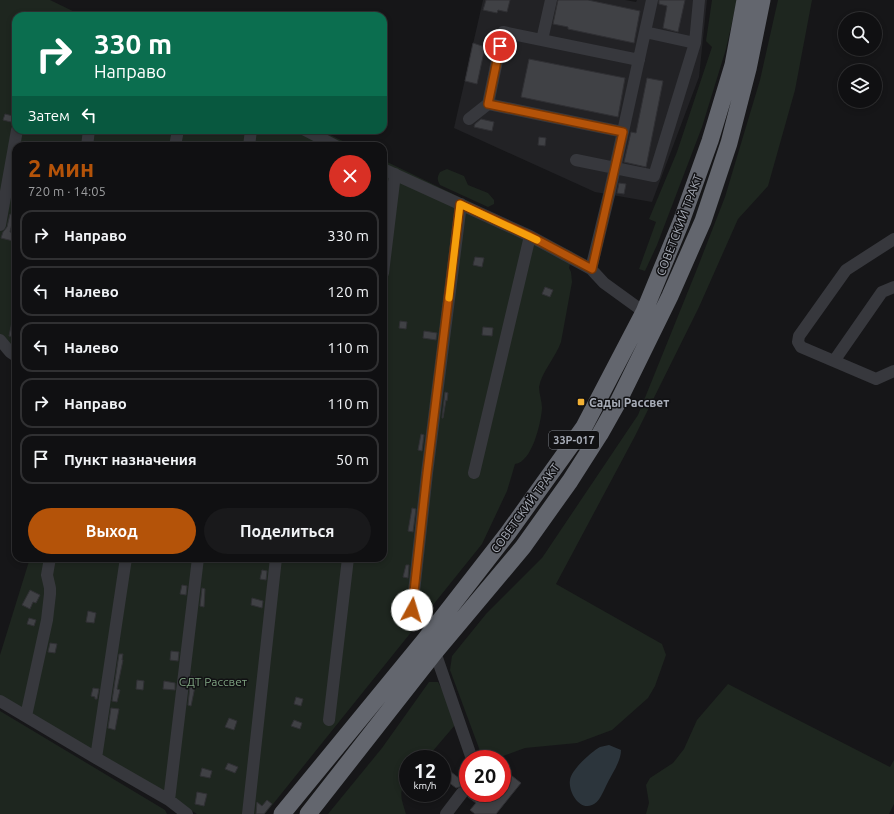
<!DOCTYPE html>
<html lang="ru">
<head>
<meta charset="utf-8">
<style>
	body { margin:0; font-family:Ubuntu,sans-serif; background:#19191b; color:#f1f3f6; height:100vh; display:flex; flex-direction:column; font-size:15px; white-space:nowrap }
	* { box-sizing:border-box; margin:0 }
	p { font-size:13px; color:#9c9d9f }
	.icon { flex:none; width:22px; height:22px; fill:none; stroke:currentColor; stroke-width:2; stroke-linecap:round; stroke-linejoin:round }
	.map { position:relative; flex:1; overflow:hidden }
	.side { position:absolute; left:12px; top:142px; width:375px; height:420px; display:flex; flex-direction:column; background:#101012; border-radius:12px; box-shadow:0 2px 6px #0003,0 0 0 1px #303032 }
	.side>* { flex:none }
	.hud { position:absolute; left:12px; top:12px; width:375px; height:122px; border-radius:12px; box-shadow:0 2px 6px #0003,0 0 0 1px #303032; background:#0b6e4f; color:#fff; overflow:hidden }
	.fabs { position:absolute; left:838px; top:12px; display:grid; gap:8px }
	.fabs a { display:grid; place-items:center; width:44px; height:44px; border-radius:50%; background:#101012; box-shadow:0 2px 6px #0003,0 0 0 1px #303032; font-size:20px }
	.speed { position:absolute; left:399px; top:750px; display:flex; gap:8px; font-size:20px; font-weight:700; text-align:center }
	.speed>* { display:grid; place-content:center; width:52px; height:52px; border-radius:50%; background:#101012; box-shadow:0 2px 6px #0003,0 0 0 1px #303032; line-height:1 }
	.speed small { font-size:10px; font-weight:400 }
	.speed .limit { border:6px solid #d22; background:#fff; color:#111 }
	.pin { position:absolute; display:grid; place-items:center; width:34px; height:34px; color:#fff; margin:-17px; border:2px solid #fff; border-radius:50%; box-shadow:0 1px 4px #0007 }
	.me { position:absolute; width:44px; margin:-22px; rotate:6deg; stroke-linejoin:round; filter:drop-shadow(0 0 3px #0008) }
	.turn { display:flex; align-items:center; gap:14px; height:84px; padding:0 16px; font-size:18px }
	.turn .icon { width:52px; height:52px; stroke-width:2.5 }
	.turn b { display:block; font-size:28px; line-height:34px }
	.then { display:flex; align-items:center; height:38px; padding:0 16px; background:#0003; gap:8px; font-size:15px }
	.round { display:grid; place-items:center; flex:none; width:42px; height:42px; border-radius:21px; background:#19191b }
	.summary { display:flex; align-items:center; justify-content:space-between; height:68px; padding:0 16px }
	h1 { font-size:24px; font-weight:600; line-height:30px; color:#b45309 }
	.button { display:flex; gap:8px; margin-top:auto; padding:8px 16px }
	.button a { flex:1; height:46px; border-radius:24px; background:#b45309; color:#fff; font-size:16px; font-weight:600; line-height:46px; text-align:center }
	.button a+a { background:#19191b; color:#f1f3f6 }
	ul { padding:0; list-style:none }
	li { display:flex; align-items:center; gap:12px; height:50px; margin:0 8px 6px; padding:0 8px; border:2px solid #303032; border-radius:12px }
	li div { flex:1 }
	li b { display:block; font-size:15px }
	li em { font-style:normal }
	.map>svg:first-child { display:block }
</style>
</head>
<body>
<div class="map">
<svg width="894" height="814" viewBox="0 0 894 814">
	<rect width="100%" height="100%" fill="#161618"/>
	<path fill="#222225" d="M 483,0 L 625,0 L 636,2 L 637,0 L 707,0 L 699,77 L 652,202 L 595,192 L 454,128 Z"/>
	<path fill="#1e261f" d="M 0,0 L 50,0 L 83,16 L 16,16 L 16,130 L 320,130 L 353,146 L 16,146 L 16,364 L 0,346 Z
		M 712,0 L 737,0 L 726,49 L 702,127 L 657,245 L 645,271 L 639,269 L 656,222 L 649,219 L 677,152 L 712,47 L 706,41 Z
		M 778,0 L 812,0 L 795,90 L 768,186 L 738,219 L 699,307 L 635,436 L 556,584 L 662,644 L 666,655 L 655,686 L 648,698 L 612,730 L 577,743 L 525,748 L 495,759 L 483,759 L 450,670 L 452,656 L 486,614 L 542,558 L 638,415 L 697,269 L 725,197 L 760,80 Z
		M 383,160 L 573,252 L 569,268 L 571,272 L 572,282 L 561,342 C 556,357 542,371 539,387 C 539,394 542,401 542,408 C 541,423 532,462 515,464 L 507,491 L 482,544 L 265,814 L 197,814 L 0,697 L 0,655 L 30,558 L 383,558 Z
		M 447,169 L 464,176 L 468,185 L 488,193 L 494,200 L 494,204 L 488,207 L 440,185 C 437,180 437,177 440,172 Z
		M 429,682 L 438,682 L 446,697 L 455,725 L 426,759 L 408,759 L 408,780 C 397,792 402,800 406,814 L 328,814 L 382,748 Z
		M 728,684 L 890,767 L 894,760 L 894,804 L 889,814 L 646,814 L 649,803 L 646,785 L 650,778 L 673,763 L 684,749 L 697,720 Z
		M 0,711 L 165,810 L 167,814 L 0,814 Z"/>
	<path fill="#2c353c" d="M 609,745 L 621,750 C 621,762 611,775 606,786 C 603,792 599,803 592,805 C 579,811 568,791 570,780 C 571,770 591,752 600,747 C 603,746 606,746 609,745 Z"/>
	<path fill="#404145" stroke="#303034" d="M 486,0 L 510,0 L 507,12 L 498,10 L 497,13 L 483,10 Z
		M 558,0 L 588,0 L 640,11 L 634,43 L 568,29 L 568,27 L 553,24 Z
		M 659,0 L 685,0 L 678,32 L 663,28 L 667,6 L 659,4 Z
		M 473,43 L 485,47 L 477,84 L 465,81 Z
		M 529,59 L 625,78 L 618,117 L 521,97 Z
		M 647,78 L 663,81 L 646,167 L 624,162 L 631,132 L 636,133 Z
		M 5,114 L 13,116 L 11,122 L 3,120 Z
		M 481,119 L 494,122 L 492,131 L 474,127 L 475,124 Z
		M 539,137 L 546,138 L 545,146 L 538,145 Z
		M 619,183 L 626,184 L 624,194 L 617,193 Z
		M 10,214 L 14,215 L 10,232 L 15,233 L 13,241 L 1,238 L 3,232 L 7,227 Z
		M 475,257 L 484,258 L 482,267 L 473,265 Z
		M 545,287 L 553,290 L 550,297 L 542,294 Z
		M 13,317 L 16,317 L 16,337 L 9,336 Z
		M 400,321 L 407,322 L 406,329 L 399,328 Z
		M 483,327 L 493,328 L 492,336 L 482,335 Z
		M 424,331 L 437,333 L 436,340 L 423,338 Z
		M 445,392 L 448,393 L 447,401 L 446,400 L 443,418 L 442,418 Z
		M 421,434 L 424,435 L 422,451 L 418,450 Z
		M 412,508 L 416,509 L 413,532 L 408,531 Z
		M 406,565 L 409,565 L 408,578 L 403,577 Z
		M 262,570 L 267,571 L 266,580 L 260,579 Z
		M 182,585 L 187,586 L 186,595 L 180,594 Z
		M 202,588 L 205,589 L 204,607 L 200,606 Z
		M 30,590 L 40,595 L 36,603 L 33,602 L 30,609 L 22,605 Z
		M 252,598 L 263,601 L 262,608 L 251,605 Z
		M 88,611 L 96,613 L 94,623 L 86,622 Z
		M 29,618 L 36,620 L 34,626 L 27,624 Z
		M 50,643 L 57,644 L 55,653 L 48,652 Z
		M 171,651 L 179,652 L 178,661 L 170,660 Z
		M 119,654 L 123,654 L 122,660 L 123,660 L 117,689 L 120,690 L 117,702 L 112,701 Z
		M 191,676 L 197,677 L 191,706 L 188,705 Z
		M 137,680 L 144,681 L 143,690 L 136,689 Z
		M 164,681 L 175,683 L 175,690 L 163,689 Z
		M 93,688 L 99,689 L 97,699 L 95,699 L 95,697 L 91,696 Z
		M 296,697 L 303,699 L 301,706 L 294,704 Z
		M 111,708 L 119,709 L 115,730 L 108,728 Z
		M 229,718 L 237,721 L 234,730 L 225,727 Z
		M 294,720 L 302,723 L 300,729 L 291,726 Z
		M 228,763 L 238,767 L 235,773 L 225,769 Z
		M 442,765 L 468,785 L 468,789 L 463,786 L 456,788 L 442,777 Z
		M 202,768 L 212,771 L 210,778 L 200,776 Z
		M 502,768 L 521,783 L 496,814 L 475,814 L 470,810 L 476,803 L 468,797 L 469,793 L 502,793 Z
		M 197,792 L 207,794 L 204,806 L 195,804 Z
		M 267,800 L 272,804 L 264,814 L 256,814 L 257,802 L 262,806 Z"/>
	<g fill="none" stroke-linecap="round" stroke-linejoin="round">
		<path stroke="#37383d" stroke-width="12" d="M 645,32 L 695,43
			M 542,40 L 551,0
			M 469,119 L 488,104
			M 305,130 L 336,146
			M 623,132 L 488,104 L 503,32 L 639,60
			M 87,146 L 89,130
			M 175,146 L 178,130
			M 249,146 L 251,130
			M 576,160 L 654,176 L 695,43 L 699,0
			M 383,169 L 530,236 L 591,269 L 604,283 L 644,312
			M 0,225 L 17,130
			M 894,239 L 846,270 L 799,336 L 798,342 L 801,347 L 876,379 L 894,371
			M 591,269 L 609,195 L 652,0
			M 383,273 L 395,174
			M 0,340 L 10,352 L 16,356
			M 834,361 L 882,292 L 894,287
			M 474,473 L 530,236
			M 412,610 L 427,473 L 461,204
			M 435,652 L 472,759
			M 0,701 L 96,758 L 169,800 L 187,814
			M 26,716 L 47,620 L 50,594 L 50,588 L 47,575 L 50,558
			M 329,720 L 348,558
			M 96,758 L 126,558
			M 169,800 L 198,558
			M 248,814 L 276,558
			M 446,814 L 462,793"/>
		<path stroke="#63666e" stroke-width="17" d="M 282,814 L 424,641 L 508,533 L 584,427 L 644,312 L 681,222 L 710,141 L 733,65 L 745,0
			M 308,814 L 435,652 L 523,547 L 570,481 L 600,434 L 618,402 L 670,296 L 703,221 L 729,143 L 748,69 L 762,0"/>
	</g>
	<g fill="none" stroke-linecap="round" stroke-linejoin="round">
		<g stroke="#753606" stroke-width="10">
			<path id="route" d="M 412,610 L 427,473 L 460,204 L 530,236 L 592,269 L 623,132 L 488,104 L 500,46"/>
		</g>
		<use href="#route" stroke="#b45309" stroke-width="7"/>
		<path stroke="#f59e0b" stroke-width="7" d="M 449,298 L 460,204 L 537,240"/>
	</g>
	<rect fill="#f2b134" stroke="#111113" stroke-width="1.5" x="577" y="398" width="8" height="8" rx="2"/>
	<g text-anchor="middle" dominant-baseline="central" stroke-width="3" stroke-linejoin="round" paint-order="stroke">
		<rect fill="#111113" stroke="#7b7e86" stroke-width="1" x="549" y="431" width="50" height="18" rx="3"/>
		<g font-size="11" font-weight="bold" fill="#a8adb8">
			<text x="574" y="440">33Р-017</text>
		</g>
		<g font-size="12" fill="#a8adb8" stroke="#111113">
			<text transform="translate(679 225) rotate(-69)">СОВЕТСКИЙ ТРАКТ</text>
			<text transform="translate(525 508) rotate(-54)">СОВЕТСКИЙ ТРАКТ</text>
		</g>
		<g font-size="12" font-weight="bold" fill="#a8adb8" stroke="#111113" text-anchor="start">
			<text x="589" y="402">Сады Рассвет</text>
		</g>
		<g font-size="12" fill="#7fa381" stroke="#111113">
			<text x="213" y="681">СДТ Рассвет</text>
		</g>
	</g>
</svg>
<div class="fabs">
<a><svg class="icon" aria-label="search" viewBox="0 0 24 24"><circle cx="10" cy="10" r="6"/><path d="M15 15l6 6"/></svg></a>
<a><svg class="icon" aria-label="layers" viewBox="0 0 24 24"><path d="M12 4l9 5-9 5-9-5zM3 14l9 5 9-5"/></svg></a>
</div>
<div class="speed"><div>12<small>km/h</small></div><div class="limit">20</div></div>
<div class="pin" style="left:500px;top:46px;background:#d93025"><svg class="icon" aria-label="arrive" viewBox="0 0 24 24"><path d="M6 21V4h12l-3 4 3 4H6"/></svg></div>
<svg class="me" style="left:412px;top:610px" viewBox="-20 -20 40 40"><circle r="19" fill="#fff"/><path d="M0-13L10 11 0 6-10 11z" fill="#b45309"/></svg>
<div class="hud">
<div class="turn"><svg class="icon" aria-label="right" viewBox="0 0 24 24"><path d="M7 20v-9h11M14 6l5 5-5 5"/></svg><div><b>330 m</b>Направо</div></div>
<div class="then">Затем<svg class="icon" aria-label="left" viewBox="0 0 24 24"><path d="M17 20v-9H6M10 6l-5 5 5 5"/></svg></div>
</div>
<section class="side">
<div class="summary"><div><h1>2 мин</h1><p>720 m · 14:05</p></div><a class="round" style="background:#d93025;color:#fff"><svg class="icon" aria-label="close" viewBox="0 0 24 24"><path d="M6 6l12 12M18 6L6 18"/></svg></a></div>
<ul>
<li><svg class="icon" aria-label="right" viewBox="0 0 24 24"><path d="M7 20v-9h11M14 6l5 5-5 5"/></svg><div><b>Направо</b></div><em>330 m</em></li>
<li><svg class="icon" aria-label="left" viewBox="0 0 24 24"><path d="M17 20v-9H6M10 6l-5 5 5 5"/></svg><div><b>Налево</b></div><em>120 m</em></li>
<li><svg class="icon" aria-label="left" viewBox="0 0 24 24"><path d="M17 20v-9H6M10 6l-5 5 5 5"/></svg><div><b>Налево</b></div><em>110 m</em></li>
<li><svg class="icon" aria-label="right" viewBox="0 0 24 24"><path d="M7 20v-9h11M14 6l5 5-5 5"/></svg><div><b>Направо</b></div><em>110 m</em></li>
<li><svg class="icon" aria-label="arrive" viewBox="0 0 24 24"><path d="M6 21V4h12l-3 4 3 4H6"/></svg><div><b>Пункт назначения</b></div><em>50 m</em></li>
</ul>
<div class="button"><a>Выход</a><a>Поделиться</a></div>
</section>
</div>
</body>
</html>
